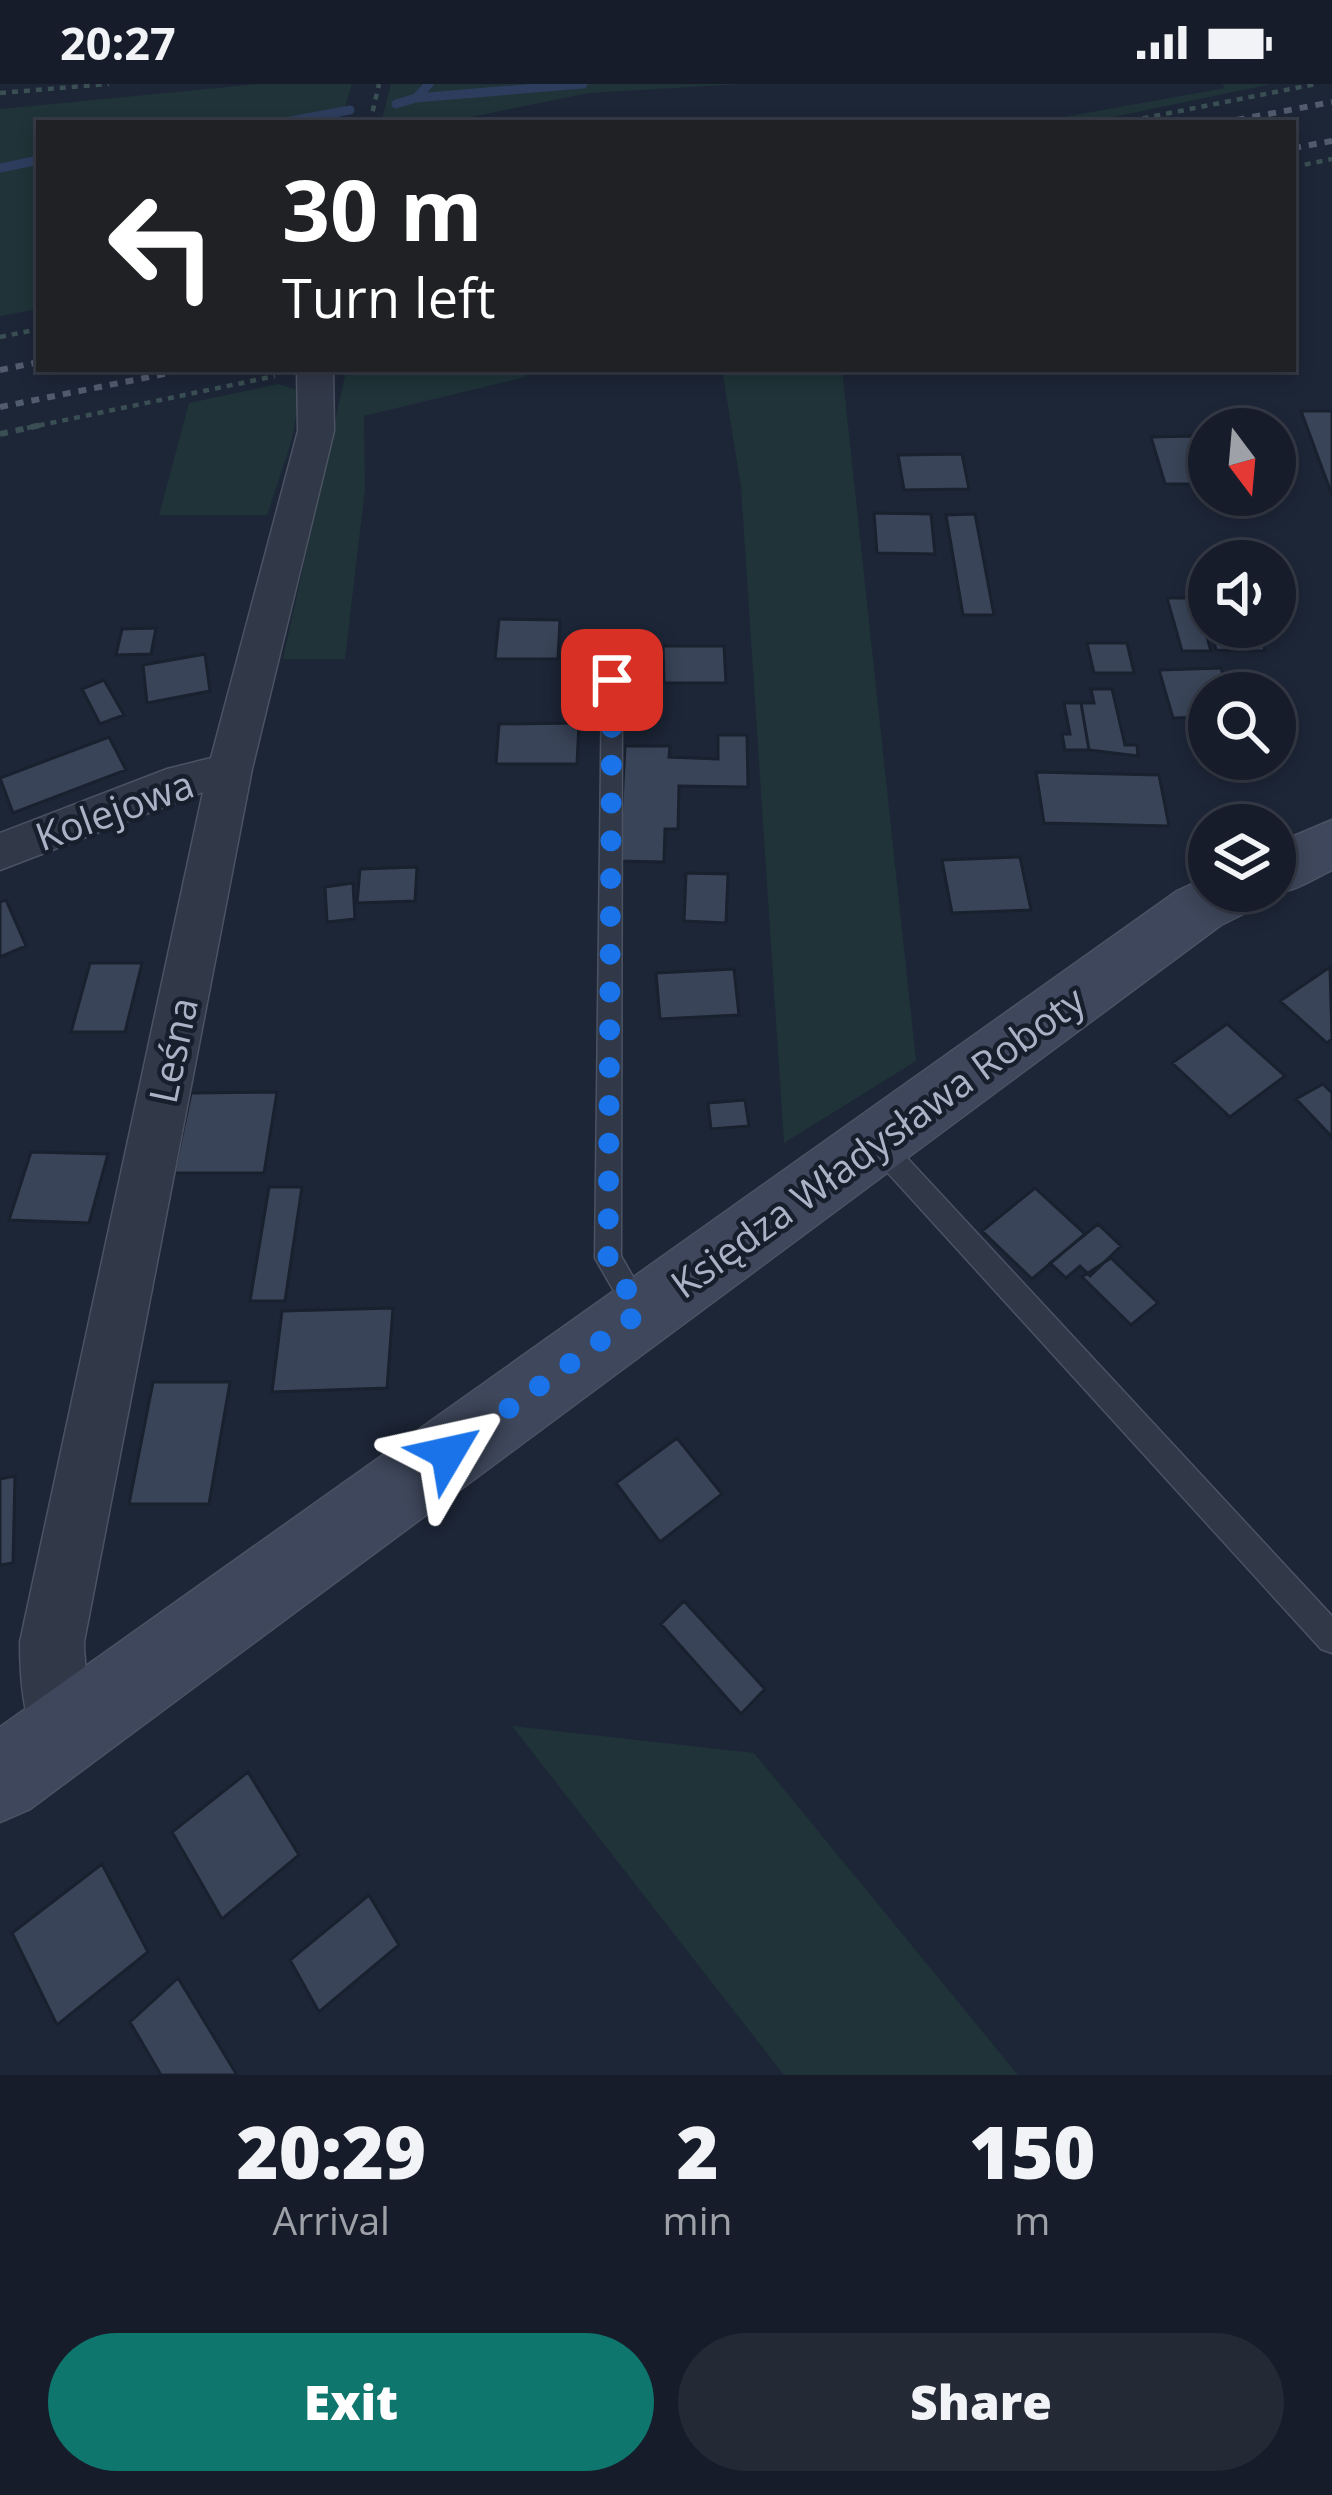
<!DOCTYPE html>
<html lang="en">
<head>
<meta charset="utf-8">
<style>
	body { margin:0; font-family:"Open Sans",sans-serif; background:#232935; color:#f1f3f6; height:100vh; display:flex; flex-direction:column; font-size:45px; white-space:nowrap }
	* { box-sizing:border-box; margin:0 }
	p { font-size:39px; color:#9ea1a8 }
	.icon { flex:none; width:66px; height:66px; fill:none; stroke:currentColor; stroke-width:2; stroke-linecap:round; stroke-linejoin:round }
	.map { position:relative; height:1991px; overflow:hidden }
	.side { display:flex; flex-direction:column; background:#161c29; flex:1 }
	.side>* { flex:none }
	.top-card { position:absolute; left:36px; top:36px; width:1260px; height:252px; border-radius:0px; box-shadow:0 6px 18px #0003,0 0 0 3px #353a46; background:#202124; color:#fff; overflow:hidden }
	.needle { width:78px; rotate:164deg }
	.buttons { position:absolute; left:1188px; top:324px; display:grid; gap:24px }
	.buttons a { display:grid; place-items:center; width:108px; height:108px; border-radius:50%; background:#161c29; box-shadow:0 6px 18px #0003,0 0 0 3px #353a46; font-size:60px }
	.pin { position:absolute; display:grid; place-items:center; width:102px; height:102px; color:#fff; margin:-51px; border-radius:24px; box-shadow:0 6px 18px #0006 }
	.me { position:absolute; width:132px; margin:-66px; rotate:54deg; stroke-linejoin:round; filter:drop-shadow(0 0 9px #0008) }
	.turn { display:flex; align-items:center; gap:42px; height:252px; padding:0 48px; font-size:54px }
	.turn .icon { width:156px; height:156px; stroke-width:2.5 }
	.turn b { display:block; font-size:84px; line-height:102px }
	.eta { display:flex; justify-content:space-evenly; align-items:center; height:204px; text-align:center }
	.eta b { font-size:72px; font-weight:800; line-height:84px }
	.action { display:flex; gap:24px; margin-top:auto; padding:24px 48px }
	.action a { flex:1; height:138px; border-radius:72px; background:#0f766e; color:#fff; font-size:48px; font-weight:800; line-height:138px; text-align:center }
	.action a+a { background:#232935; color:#f1f3f6 }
	.status { display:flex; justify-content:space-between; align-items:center; height:84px; padding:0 60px; background:#161c29; direction:ltr }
	.status svg { height:33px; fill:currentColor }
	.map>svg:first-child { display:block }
</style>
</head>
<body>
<div class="status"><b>20:27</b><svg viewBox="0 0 49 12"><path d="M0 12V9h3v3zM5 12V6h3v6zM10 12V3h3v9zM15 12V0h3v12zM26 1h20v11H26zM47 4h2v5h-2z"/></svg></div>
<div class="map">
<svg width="1332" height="1991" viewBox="0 0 1332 1991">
	<rect width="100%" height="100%" fill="#1d2637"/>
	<path fill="#1f3338" d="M 259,0 L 352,0 L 340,39 L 39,39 L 39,225 L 0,232 L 0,25 Z
		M 391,0 L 742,0 L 589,9 L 441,39 L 381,39 Z
		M 1222,0 L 1272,0 L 1084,39 L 1031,39 L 1225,4 Z
		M 525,285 L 526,293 L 364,332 L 365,405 L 345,575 L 283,575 L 346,287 Z
		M 722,285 L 842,285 L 916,977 L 784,1059 L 741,403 Z
		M 279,300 L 300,307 L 292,356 L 267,431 L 159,431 L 189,319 Z
		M 512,1642 L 754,1669 L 1018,1991 L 784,1991 Z"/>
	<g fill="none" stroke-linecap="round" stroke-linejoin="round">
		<path stroke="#2d3d5e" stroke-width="9" d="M 416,14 L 583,0
			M 396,20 L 416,14 L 429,0
			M 280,39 L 350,26
			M 0,84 L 39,76"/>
	</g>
	<path fill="#394458" stroke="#19202e" stroke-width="3" d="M 1301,327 L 1332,327 L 1332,411 Z
		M 1195,352 L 1209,400 L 1165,400 L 1151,353 Z
		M 962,370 L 969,405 L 904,406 L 898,371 Z
		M 874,429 L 931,430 L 935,470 L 877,469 Z
		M 975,430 L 994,531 L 963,531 L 946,431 Z
		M 1167,514 L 1196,514 L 1211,567 L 1182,567 Z
		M 499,535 L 560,536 L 558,575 L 495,575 Z
		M 1210,543 L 1259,543 L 1265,567 L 1216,566 Z
		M 156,544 L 151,570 L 116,571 L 122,545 Z
		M 1087,559 L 1127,559 L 1134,589 L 1094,589 Z
		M 663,562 L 724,562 L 726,599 L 664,599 Z
		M 205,570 L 210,607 L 147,619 L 143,581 Z
		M 1221,584 L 1229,609 L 1209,609 L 1209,633 L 1173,634 L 1159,586 Z
		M 104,596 L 124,631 L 100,640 L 82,605 Z
		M 1091,605 L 1112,605 L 1125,661 L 1137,661 L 1138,672 L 1089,666 L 1081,619 L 1094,619 Z
		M 1064,619 L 1081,619 L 1089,666 L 1065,666 L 1062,650 L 1070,650 Z
		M 579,639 L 577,680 L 496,680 L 499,640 Z
		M 718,651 L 747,651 L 748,703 L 679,702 L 678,745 L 665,745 L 664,778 L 619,777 L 625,662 L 670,662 L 669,673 L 718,675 Z
		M 109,653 L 126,686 L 13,729 L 0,694 Z
		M 1036,688 L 1159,691 L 1169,742 L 1044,739 Z
		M 1020,773 L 1031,826 L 952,829 L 942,776 Z
		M 417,783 L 415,817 L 357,819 L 360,785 Z
		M 686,789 L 728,790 L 726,839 L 684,837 Z
		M 353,799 L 355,835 L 327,838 L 325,803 Z
		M 6,816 L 26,862 L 0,873 L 0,818 Z
		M 90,879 L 142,879 L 125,948 L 71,948 Z
		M 1330,883 L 1332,955 L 1327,959 L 1280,917 Z
		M 734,885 L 739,931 L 660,935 L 656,889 Z
		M 1227,940 L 1285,992 L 1230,1033 L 1172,979 Z
		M 1323,1000 L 1332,1009 L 1332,1053 L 1296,1015 Z
		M 277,1008 L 264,1089 L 174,1089 L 191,1009 Z
		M 745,1016 L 749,1042 L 711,1045 L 708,1019 Z
		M 31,1068 L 108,1070 L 89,1139 L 9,1136 Z
		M 269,1103 L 302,1103 L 285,1217 L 250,1217 Z
		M 1035,1104 L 1085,1150 L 1032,1195 L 982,1147 Z
		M 1098,1140 L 1121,1162 L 1090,1192 L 1080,1182 L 1066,1194 L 1050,1179 Z
		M 1111,1174 L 1158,1219 L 1131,1241 L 1082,1193 Z
		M 393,1224 L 387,1304 L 272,1308 L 282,1227 Z
		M 153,1298 L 230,1298 L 209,1420 L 129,1420 Z
		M 677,1354 L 722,1410 L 660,1458 L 616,1399 Z
		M 15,1392 L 13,1479 L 0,1481 L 0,1395 Z
		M 684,1517 L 765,1605 L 741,1630 L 661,1540 Z
		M 248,1688 L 299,1771 L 222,1835 L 172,1748 Z
		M 102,1780 L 148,1868 L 57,1941 L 12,1849 Z
		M 369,1811 L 399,1861 L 319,1928 L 290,1876 Z
		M 178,1894 L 237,1991 L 161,1991 L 130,1938 Z"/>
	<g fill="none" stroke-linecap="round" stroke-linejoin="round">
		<g stroke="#4b5363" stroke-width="3">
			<path id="lane" d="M 612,590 L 622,597 L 621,1172 L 652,1226 L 648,1235 L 639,1238 L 630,1235 L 595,1174 L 602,597 Z
				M 876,1047 L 885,1050 L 1332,1532 L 1332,1569 L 1321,1565 L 867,1066 L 864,1058 L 867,1050 Z"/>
		</g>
		<g stroke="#4b5363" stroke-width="3">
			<path id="street" d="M 297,285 L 333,285 L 334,347 L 252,685 L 84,1558 C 84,1596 99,1641 86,1673 L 63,1683 L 40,1673 C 24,1635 20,1599 20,1558 L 203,708 L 0,786 L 0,749 L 167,685 L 211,674 L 298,347 Z"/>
		</g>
		<g stroke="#4b5363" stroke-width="3">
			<path id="secondary" d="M 1332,736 L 1332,786 C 1312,795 1287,814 1265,807 L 1275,807 L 1275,760 Z
				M 1209,792 L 1209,807 L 1264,807 L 1255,824 L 1221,841 L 30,1725 L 0,1738 L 0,1643 L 1177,807 Z"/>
		</g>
		<path stroke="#3a4f53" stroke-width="4.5" stroke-dasharray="6 6" stroke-linecap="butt" d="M 0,9 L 109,0
			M 370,39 L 379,0
			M 1119,39 L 1316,0
			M 1293,83 L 1332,75
			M 0,253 L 39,245
			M 27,344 L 275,292"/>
		<path stroke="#3a4f53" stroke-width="6" stroke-dasharray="8 8" stroke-linecap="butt" d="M 0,350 L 41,341"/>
		<use href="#lane" fill="#313848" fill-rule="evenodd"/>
		<use href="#street" fill="#313848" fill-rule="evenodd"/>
		<use href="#secondary" fill="#3e475b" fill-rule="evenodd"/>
		<path stroke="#525c6f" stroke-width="6" stroke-dasharray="8 8" stroke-linecap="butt" d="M 1221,39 L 1332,18
			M 1293,64 L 1332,57
			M 0,286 L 39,278
			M 0,323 L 189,285"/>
	</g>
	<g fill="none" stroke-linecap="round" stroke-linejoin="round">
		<path stroke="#1a73e8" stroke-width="21" stroke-dasharray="0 37.8" d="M 448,1369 L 640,1228 L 608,1174 L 612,596"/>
	</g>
	<g text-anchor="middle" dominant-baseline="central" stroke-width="9" stroke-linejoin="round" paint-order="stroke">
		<g font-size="39" fill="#aab2c5" stroke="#171e2c">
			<text transform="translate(114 725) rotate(-20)">Kolejowa</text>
			<text transform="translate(172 966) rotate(-78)">Leśna</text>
			<text transform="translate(877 1057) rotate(-36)">Księdza Władysława Roboty</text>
		</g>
	</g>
</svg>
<div class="buttons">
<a><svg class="needle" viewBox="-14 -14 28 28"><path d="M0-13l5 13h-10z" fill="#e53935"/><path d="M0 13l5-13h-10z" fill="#9ea1a8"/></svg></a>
<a><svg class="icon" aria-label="sound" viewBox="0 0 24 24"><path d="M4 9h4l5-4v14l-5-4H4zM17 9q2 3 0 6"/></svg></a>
<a><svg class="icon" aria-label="search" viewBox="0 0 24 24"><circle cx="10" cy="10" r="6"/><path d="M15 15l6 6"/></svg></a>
<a><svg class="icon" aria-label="layers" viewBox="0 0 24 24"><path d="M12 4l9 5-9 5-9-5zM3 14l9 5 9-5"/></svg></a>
</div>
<div class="pin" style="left:612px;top:596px;background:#d93025"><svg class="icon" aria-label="arrive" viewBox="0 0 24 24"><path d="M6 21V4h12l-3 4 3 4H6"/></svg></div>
<svg class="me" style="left:448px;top:1369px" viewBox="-20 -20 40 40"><path d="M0-17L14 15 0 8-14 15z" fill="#1a73e8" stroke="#fff" stroke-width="4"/></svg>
<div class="top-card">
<div class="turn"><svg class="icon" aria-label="left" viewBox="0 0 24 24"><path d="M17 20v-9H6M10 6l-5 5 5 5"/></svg><div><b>30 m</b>Turn left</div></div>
</div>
</div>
<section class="side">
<div class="eta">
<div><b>20:29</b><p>Arrival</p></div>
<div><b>2</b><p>min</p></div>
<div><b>150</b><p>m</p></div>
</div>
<div class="action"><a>Exit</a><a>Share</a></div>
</section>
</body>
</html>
